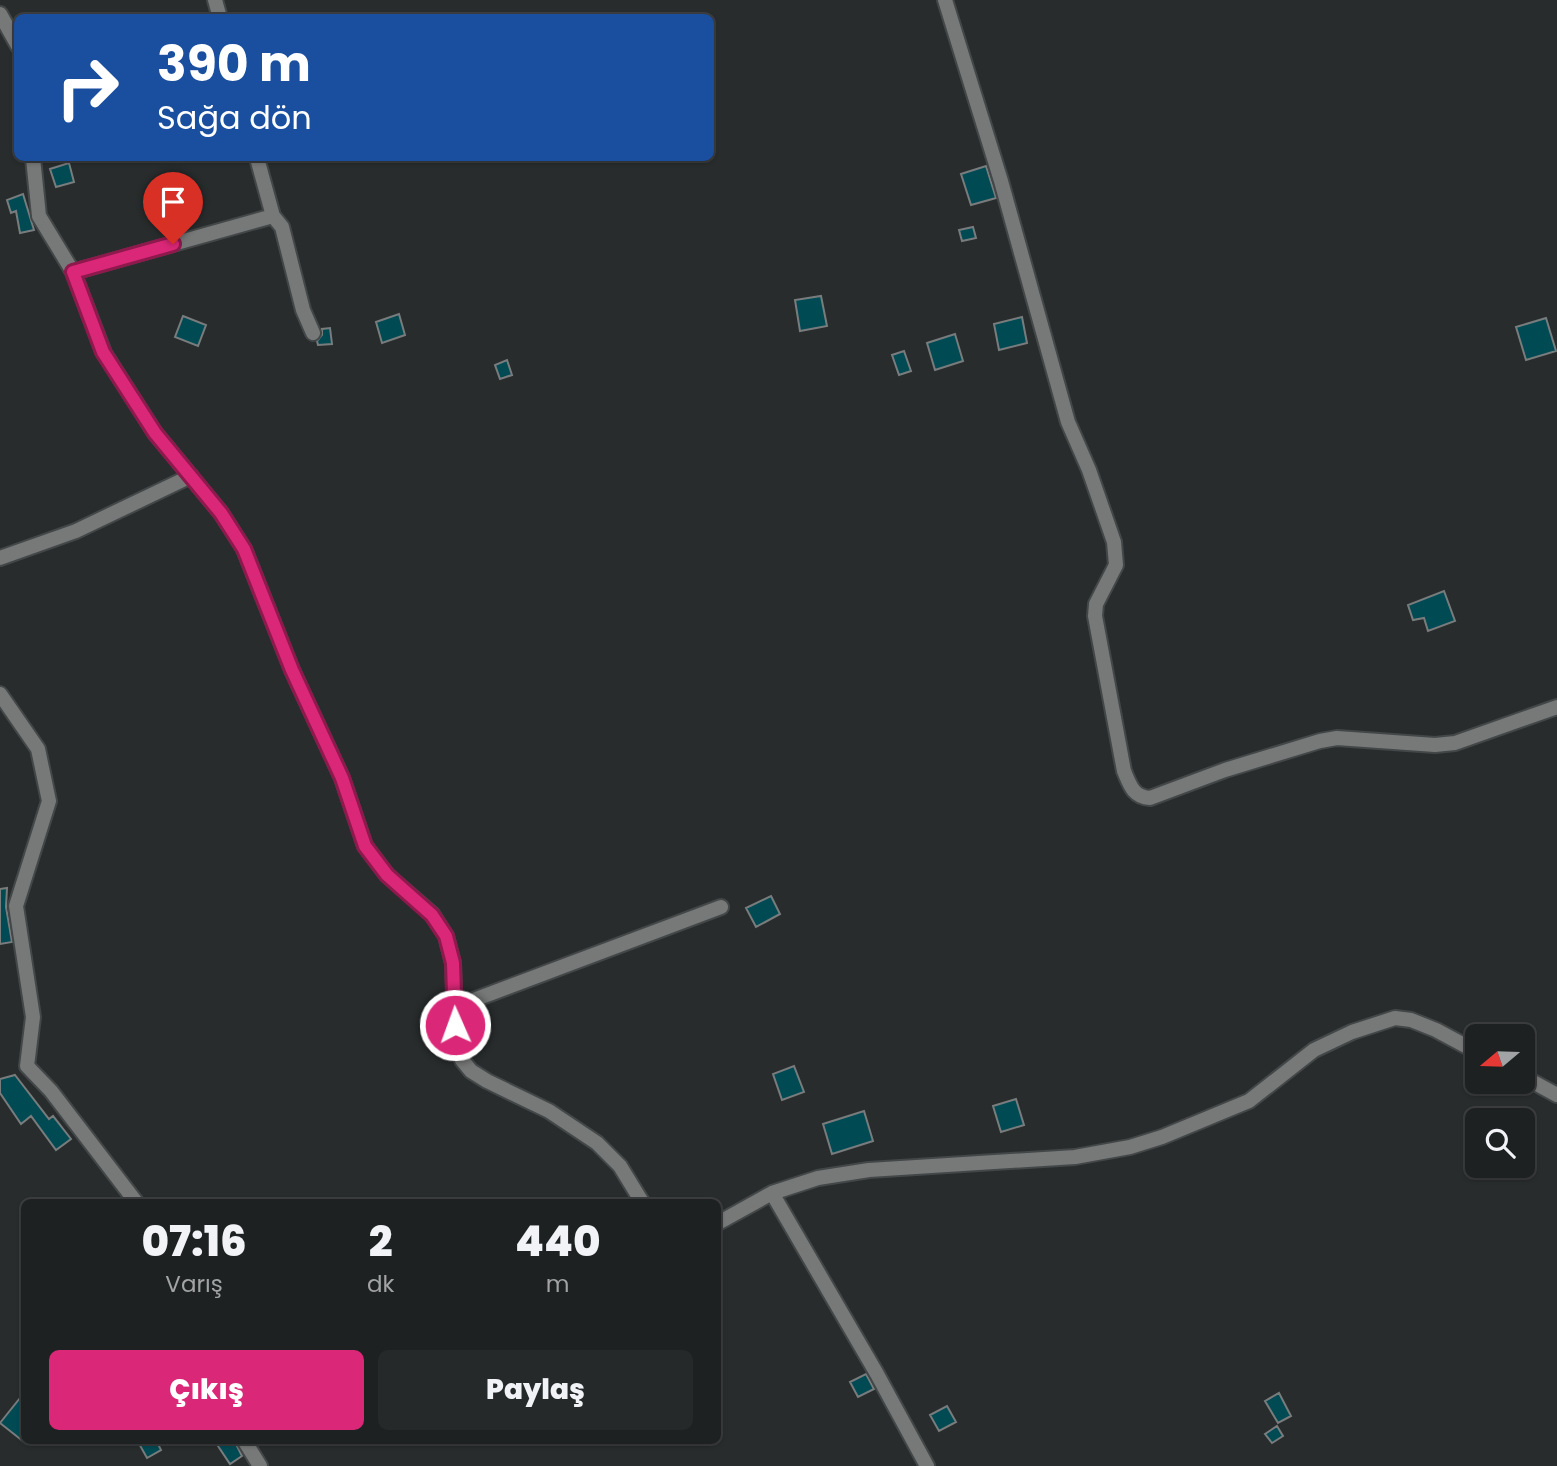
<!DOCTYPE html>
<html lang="tr">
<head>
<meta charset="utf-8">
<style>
	body { margin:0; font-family:Poppins,sans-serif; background:#26292a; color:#f1f3f6; height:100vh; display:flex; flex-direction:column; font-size:26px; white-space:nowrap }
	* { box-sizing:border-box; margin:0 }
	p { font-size:23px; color:#a1a3a5 }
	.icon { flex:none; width:38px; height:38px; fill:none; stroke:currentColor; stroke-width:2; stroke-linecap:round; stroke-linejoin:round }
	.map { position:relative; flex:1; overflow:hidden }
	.sheet { position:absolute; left:21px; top:1199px; width:700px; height:245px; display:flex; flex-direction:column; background:#1e2122; border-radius:10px; box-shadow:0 2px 5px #0004,0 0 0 2px #3c3e40 }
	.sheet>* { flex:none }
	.guide { position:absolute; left:14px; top:14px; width:700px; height:147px; border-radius:10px; box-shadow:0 2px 5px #0004,0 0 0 2px #3c3e40; background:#1a4fa0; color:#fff; overflow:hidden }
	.needle { width:46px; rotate:251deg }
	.controls { position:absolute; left:1465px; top:1024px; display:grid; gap:14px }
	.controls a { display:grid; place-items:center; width:70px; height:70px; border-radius:10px; background:#1e2122; box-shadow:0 2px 5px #0004,0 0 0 2px #3c3e40; font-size:35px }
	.pin { position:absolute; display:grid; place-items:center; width:60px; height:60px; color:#fff; margin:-72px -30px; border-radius:50% 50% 50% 0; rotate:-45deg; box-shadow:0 0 7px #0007 }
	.pin .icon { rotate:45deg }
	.me { position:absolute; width:77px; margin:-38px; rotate:358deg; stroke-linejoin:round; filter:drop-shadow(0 0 5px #0008) }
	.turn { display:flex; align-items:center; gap:24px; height:147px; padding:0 28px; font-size:32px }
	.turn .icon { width:91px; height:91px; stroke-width:2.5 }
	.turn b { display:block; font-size:49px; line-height:60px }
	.eta { display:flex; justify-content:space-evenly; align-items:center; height:119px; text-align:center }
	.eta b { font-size:42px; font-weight:800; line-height:49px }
	.action { display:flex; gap:14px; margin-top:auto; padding:14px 28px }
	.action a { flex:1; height:80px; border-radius:10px; background:#db2777; color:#fff; font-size:28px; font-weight:800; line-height:80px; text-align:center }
	.action a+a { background:#26292a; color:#f1f3f6 }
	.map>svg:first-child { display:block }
</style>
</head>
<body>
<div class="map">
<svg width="1557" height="1466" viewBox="0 0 1557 1466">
	<rect width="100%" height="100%" fill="#282c2d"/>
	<path fill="#004a54" stroke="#787c7d" stroke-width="2" d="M 69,163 L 74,182 L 56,187 L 50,169 Z
		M 986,166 L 996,198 L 971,205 L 961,174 Z
		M 23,194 L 34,230 L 20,233 L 16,211 L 11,213 L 7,200 Z
		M 973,227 L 976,238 L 962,241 L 959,230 Z
		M 821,296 L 827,326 L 800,331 L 795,300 Z
		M 399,314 L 405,335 L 382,343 L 376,322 Z
		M 183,316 L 206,325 L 198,346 L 175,337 Z
		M 1022,317 L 1027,343 L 999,350 L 994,324 Z
		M 1546,318 L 1556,351 L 1526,360 L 1516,327 Z
		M 330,328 L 332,344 L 318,345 L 317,341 L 322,335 L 322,329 Z
		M 955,334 L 963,361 L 935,370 L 927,343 Z
		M 904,351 L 911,371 L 899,375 L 892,355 Z
		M 507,360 L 512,375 L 500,379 L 495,365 Z
		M 1444,591 L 1455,621 L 1428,631 L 1424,618 L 1413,620 L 1408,605 Z
		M 7,888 L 6,907 L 12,942 L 0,944 L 0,889 Z
		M 771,896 L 780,914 L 756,927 L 746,908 Z
		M 794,1066 L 804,1092 L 782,1100 L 773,1074 Z
		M 15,1075 L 49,1119 L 53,1116 L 71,1139 L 56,1150 L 31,1116 L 21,1124 L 0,1093 L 0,1079 Z
		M 1016,1099 L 1024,1125 L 1001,1132 L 993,1106 Z
		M 864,1111 L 873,1141 L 832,1154 L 823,1124 Z
		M 866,1374 L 874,1389 L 858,1397 L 850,1382 Z
		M 24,1393 L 24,1442 L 0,1423 Z
		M 1279,1393 L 1291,1416 L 1278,1423 L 1265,1401 Z
		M 947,1406 L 956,1422 L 939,1431 L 930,1415 Z
		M 1277,1426 L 1283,1436 L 1272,1443 L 1265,1434 Z
		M 137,1440 L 156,1440 L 161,1450 L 147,1458 Z
		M 214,1440 L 234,1440 L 242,1456 L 230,1464 Z"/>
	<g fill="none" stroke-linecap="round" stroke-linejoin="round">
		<g stroke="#434748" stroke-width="18">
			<path id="minor" d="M 215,0 L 220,18
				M 945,0 L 1001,181 L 1068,422 L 1089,470 L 1114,542 L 1116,565 L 1096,604 L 1095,616 L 1124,771 C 1130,785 1133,797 1150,798 L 1225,770 L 1320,741 L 1337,738 L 1435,745 L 1455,743 L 1557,707
				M 0,14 L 18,46
				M 33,158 L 39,216 L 73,272 L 104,353 L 155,433 L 221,513 L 244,549 L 292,670 L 342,778 L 365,846 L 387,875 L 432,914 L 446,936 L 453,963 L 456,1042 L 462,1060 L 471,1071 L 487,1081 L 549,1111 L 597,1143 L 620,1166 L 642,1202
				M 257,158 L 273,216 L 282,227 L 303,310 L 313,333
				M 73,272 L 273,216
				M 0,558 L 76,531 L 191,476
				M 0,694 L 38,749 L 49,801 L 16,906 L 33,1017 L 27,1066 L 51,1091 L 136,1202
				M 455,1007 L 721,907
				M 1522,1076 L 1557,1095
				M 718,1223 L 772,1193
				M 244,1440 L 260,1466
				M 927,1466 L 877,1374 L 772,1193 L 818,1178 L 869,1170 L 1075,1157 L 1130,1147 L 1162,1137 L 1249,1101 L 1314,1050 L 1352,1032 L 1395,1018 L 1411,1020 L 1436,1030 L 1477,1052"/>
		</g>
		<use href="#minor" stroke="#777979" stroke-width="14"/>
	</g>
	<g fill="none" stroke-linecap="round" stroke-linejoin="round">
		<g stroke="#8e194d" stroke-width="18">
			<path id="route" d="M 173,244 L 73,272 L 103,352 L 155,433 L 221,513 L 244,549 L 292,670 L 342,778 L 365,846 L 387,875 L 432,915 L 446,936 L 453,963 L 455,1025"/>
		</g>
		<use href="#route" stroke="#db2777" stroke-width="12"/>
	</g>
</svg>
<div class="controls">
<a><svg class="needle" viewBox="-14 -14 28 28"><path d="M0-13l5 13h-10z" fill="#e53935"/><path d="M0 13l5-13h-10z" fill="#a1a3a5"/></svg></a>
<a><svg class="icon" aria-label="search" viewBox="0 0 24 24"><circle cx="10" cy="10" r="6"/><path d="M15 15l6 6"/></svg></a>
</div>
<div class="pin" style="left:173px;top:244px;background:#d93025"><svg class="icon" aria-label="arrive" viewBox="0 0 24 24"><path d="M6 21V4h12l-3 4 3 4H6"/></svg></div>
<svg class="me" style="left:455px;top:1025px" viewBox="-20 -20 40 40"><circle r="17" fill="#db2777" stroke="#fff" stroke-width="3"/><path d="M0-11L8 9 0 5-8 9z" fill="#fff"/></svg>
<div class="guide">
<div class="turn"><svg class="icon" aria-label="right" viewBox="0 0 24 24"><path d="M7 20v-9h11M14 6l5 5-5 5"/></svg><div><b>390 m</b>Sağa dön</div></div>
</div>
<section class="sheet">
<div class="eta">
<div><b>07:16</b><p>Varış</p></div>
<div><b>2</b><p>dk</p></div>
<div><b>440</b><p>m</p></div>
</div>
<div class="action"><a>Çıkış</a><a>Paylaş</a></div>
</section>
</div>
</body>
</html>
